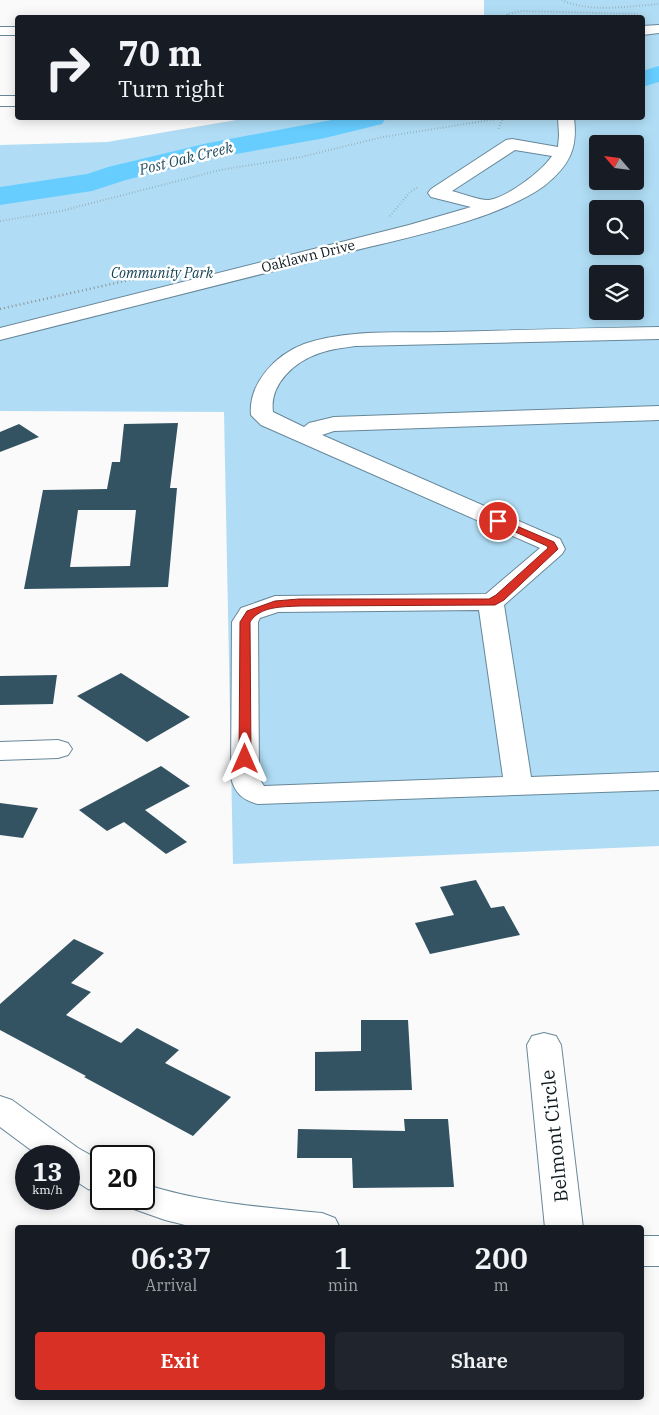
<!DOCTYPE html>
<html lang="en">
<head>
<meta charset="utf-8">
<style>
	body { margin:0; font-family:"IBM Plex Serif",serif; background:#20242c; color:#f1f3f6; height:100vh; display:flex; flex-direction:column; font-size:19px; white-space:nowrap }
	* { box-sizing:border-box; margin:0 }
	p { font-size:16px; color:#9ea1a6 }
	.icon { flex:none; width:28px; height:28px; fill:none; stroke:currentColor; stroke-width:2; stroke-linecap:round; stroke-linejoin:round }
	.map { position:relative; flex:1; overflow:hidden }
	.panel { position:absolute; left:15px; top:1225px; width:629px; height:175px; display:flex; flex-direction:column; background:#171b24; border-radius:5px; box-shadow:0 2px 12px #0003 }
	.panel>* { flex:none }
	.top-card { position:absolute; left:15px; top:15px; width:630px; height:105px; border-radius:5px; box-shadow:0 2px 12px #0003; background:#171b24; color:#f1f3f6; overflow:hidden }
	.needle { width:32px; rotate:298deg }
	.fabs { position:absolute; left:589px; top:135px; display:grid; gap:10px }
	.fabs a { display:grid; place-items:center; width:55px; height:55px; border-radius:5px; background:#171b24; box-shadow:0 2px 12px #0003; font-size:25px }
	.speed { position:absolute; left:15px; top:1145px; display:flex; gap:10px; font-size:25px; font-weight:700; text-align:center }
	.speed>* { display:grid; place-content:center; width:65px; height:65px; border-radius:50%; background:#171b24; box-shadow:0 2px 12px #0003; line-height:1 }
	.speed small { font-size:12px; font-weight:400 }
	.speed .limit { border:2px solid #111; border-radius:8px; background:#fff; color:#111 }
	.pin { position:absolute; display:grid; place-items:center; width:42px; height:42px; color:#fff; margin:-21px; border:2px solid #fff; border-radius:50%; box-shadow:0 1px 5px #0007 }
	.me { position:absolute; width:55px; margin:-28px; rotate:0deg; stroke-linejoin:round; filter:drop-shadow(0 0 4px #0008) }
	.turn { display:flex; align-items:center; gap:18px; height:105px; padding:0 20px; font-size:22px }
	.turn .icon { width:65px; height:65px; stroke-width:2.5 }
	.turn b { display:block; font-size:35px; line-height:42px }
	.eta { display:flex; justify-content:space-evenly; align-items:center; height:85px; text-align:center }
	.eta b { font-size:30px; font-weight:600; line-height:35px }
	.button { display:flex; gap:10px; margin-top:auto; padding:10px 20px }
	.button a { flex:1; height:58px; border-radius:5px; background:#d93025; color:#fff; font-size:20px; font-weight:600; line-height:58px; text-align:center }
	.button a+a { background:#20242c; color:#f1f3f6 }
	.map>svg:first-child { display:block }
</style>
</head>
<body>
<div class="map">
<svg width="659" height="1415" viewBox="0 0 659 1415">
	<rect width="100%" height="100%" fill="#fafafa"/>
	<path fill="#b0ddf5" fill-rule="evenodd" d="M 484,0 L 659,0 L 659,846 L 233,864 L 224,412 L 0,411 L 0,145 L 107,142 L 248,118 L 642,118 L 642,18 L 484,17 ZM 598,144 L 635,144 L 635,181 L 598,181 ZM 598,209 L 635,209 L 635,246 L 598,246 ZM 598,274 L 635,274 L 635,311 L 598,311 Z"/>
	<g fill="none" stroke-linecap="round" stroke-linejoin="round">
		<path fill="#67cdff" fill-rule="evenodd" d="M 659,66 L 659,82 L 642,87 L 642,71 Z
			M 342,118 L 386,118 L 382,124 L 325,138 L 214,158 L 126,180 L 92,191 L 0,205 L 0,187 L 87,174 L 108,167 L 208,143 Z"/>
	</g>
	<path fill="#335262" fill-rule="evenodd" d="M 178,423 L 170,488 L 177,488 L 168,587 L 24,589 L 43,490 L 107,489 L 112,462 L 120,462 L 124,424 ZM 78,510 L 136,510 L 130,566 L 70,567 Z
		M 19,424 L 39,437 L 0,452 L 0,432 Z
		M 121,673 L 190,717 L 147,742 L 77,696 Z
		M 57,675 L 53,704 L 0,705 L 0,676 Z
		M 161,766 L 190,786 L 145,810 L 187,842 L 166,854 L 124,822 L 107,831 L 79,810 Z
		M 0,803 L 38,808 L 23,838 L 0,835 Z
		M 476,880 L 491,908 L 504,906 L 520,935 L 430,954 L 415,923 L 454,915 L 440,887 Z
		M 74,939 L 104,953 L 71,983 L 91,992 L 66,1015 L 121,1043 L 137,1028 L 179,1050 L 165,1063 L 231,1097 L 193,1136 L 84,1077 L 86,1076 L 0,1030 L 0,1004 Z
		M 361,1020 L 408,1020 L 412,1090 L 315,1091 L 315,1052 L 361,1051 Z
		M 404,1119 L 448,1119 L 454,1187 L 353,1188 L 352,1158 L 297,1158 L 298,1129 L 405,1131 Z"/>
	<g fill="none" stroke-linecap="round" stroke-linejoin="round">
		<g stroke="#678799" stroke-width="2">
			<path id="minor" d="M 659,25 L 659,33 L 642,35 L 642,26 Z
				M 0,27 L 18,27 L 18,35 L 0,35 Z
				M 0,96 L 18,96 L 18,106 L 0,106 Z
				M 558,118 L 574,118 C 578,149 569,166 544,186 C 494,222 398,239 337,255 C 225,283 112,312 0,340 L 0,328 L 409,225 L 471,207 L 431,197 L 428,193 L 431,189 L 506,140 L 512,139 L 558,147 L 559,135 ZM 515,150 L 552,156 C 542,171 508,197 489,200 C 481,201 461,193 452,191 Z
				M 659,327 L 659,339 L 355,346 C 343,348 331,349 320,353 C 295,361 269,384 273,412 L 304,427 L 309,423 L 334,417 L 659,406 L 659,420 L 334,431 L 322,435 L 560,539 L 565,549 L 562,554 L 504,605 L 531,777 L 659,772 L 659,790 L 258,804 C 242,800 235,793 231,778 L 232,622 L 241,608 L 275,596 L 486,594 L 540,548 L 261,425 L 251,415 C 248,384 275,355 304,344 C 347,329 397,333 443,332 C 515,330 587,328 659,327 ZM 479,610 L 503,777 L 264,786 L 259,778 L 258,622 L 260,618 L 278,612 Z
				M 58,740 L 68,743 L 72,749 L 68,755 L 58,758 L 0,760 L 0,742 Z
				M 544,1033 L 556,1036 L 561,1045 L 583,1228 L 545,1228 L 527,1045 L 532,1036 Z
				M 0,1096 L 12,1100 L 78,1148 L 101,1161 L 101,1193 L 88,1189 L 69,1177 L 69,1156 L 39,1156 L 0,1127 Z
				M 144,1184 C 202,1203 261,1207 322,1213 L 335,1218 L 340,1228 L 197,1228 L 165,1220 L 131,1208 L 126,1199 L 144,1199 Z
				M 641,1236 L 659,1236 L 659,1266 L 641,1266 Z"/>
		</g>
		<path stroke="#8d9396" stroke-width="2" stroke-dasharray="0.5 2.5" stroke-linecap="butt" d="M 562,0 C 587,13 631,6 659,4
			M 507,18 L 507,14 L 522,11 L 638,14
			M 390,216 L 410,192 L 418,187
			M 0,221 L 61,211 L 220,170 L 301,157 L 383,137 L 503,118 L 498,130"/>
		<path stroke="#8d9396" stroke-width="2.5" stroke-dasharray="1 3" stroke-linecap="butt" d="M 0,309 L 147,276"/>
		<use href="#minor" fill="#fff" fill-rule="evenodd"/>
	</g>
	<path fill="#d93025" stroke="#8d1f18" d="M 498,518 L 554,542 L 558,549 L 504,600 L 495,605 L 299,606 C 282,607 260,606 250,622 L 251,759 L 250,761 L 241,761 L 239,759 L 240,622 L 247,611 L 275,601 L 299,599 L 489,599 L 496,595 L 548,548 L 547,546 L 495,523 L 493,521 Z"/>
	<g text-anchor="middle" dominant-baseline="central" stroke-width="5" stroke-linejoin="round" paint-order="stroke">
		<g font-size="14" fill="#0d1a20" stroke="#fff">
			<text transform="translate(308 256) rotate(-14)">Oaklawn Drive</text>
		</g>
		<g font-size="14" font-style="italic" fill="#113e52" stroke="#fff">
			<text x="162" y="273">Community Park</text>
		</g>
		<g font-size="15" font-style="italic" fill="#224d62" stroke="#fff">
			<text transform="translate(186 158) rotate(-14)">Post Oak Creek</text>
		</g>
		<g font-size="19" fill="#0d1a20" stroke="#fff">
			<text transform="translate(554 1136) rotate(-96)">Belmont Circle</text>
		</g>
	</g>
</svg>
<div class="fabs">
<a><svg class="needle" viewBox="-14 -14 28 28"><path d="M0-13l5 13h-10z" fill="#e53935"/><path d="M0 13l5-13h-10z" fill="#9ea1a6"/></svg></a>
<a><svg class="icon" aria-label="search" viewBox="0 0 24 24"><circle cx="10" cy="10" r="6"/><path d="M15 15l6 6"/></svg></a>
<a><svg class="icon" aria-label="layers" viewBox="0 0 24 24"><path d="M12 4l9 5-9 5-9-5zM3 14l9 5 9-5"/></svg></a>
</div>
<div class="speed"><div>13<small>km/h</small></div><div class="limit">20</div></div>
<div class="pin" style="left:498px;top:521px;background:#d93025"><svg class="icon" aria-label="arrive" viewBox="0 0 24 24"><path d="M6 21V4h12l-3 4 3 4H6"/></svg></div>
<svg class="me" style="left:245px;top:759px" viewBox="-20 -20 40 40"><path d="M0-17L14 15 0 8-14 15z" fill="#d93025" stroke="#fff" stroke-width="4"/></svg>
<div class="top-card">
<div class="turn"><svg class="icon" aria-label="right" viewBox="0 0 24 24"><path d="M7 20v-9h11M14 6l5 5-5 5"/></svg><div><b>70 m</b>Turn right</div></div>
</div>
<section class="panel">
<div class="eta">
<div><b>06:37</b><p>Arrival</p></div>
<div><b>1</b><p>min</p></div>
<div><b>200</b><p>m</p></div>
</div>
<div class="button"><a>Exit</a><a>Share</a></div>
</section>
</div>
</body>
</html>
